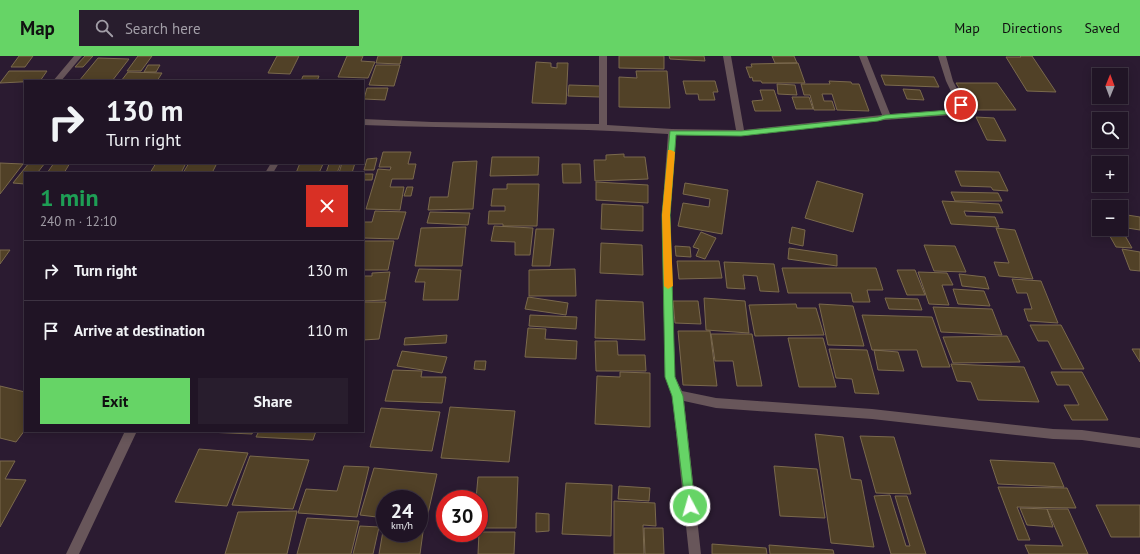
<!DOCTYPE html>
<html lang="en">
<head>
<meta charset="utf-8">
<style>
	body { margin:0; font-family:"PT Sans",sans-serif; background:#281d2d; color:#f1f3f6; height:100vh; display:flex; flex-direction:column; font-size:15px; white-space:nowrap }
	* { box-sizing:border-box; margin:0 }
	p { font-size:13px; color:#a29ea7 }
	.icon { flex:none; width:22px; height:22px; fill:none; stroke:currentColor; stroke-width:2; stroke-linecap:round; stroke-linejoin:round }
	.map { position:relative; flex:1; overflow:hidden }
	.sheet { position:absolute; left:24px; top:116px; width:340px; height:260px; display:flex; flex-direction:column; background:#201425; border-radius:0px; box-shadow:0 2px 10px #0003,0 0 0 1px #3d3342 }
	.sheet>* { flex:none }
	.banner { position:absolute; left:24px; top:24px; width:340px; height:84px; border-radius:0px; box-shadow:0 2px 10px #0003,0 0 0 1px #3d3342; background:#201425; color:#f1f3f6; overflow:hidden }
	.needle { width:26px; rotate:1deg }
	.tools { position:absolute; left:1092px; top:12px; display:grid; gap:8px }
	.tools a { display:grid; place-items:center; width:36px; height:36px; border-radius:0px; background:#201425; box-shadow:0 2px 10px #0003,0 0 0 1px #3d3342; font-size:20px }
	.speed { position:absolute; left:376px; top:434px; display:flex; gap:8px; font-size:20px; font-weight:700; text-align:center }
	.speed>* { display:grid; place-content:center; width:52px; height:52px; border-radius:50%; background:#201425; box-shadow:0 2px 10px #0003,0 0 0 1px #3d3342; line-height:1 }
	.speed small { font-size:10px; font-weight:400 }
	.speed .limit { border:6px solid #d22; background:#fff; color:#111 }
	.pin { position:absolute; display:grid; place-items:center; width:34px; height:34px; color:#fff; margin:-17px; border:2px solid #fff; border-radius:50%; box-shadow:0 1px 4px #0007 }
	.me { position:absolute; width:44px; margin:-22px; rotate:354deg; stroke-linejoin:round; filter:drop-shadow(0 0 3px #0008) }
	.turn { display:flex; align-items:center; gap:14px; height:84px; padding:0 16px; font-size:18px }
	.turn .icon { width:52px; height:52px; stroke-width:2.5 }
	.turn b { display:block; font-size:28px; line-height:34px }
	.round { display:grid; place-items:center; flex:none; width:42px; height:42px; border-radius:0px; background:#281d2d }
	.headline { display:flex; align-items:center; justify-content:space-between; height:68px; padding:0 16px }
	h1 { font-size:24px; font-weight:700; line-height:30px; color:#1e9e55 }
	.button { display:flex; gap:8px; margin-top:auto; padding:8px 16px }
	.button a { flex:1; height:46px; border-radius:0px; background:#66d466; color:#111; font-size:16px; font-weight:700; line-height:46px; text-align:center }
	.button a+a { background:#281d2d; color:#f1f3f6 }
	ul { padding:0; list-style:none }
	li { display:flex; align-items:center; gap:12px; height:60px; padding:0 16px; border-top:1px solid #3d3342 }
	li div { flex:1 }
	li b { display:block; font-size:15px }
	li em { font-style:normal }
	header { display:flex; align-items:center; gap:24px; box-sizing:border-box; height:56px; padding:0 20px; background:#66d466; color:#111 }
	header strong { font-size:19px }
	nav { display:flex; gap:22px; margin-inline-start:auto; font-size:14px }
	.search { width:280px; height:36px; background:#281d2d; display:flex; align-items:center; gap:10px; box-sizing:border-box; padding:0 14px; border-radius:0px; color:#a29ea7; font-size:15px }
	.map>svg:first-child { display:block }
</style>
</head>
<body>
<header>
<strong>Map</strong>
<div class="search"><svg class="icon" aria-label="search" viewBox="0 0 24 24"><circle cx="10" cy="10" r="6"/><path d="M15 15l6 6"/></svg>Search here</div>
<nav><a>Map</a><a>Directions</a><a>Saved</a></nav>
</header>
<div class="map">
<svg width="1140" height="498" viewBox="0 0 1140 498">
	<rect width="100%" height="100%" fill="#2b1b31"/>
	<path fill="#514127" stroke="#7a694d" d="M 19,0 L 33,0 L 25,11 L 11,11 Z
		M 85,0 L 93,0 L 83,11 L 75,11 Z
		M 138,0 L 152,0 L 141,15 L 127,15 Z
		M 277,0 L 299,0 L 290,18 L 268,17 Z
		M 347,0 L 363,0 L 361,5 L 375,6 L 368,22 L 338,21 Z
		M 378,0 L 402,0 L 400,8 L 376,7 Z
		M 619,0 L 664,0 L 664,13 L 619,12 Z
		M 669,0 L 704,0 L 705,5 L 670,3 Z
		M 772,0 L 794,0 L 797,7 L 775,7 Z
		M 1020,0 L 1032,0 L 1056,36 L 1027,35 L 1006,1 L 1021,1 Z
		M 98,2 L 129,3 L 112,25 L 79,25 Z
		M 536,6 L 551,7 L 551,11 L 557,12 L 557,7 L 568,7 L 566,48 L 532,47 Z
		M 798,7 L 805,27 L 762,27 L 761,25 L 753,25 L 752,21 L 750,22 L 746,11 L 752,11 L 751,8 Z
		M 148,9 L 160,9 L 156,16 L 144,16 Z
		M 376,9 L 400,9 L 394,30 L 369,29 Z
		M 9,15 L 47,15 L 40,25 L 0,27 Z
		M 636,15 L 667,15 L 670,52 L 619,51 L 619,21 L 637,22 Z
		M 128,16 L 162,17 L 157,25 L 121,25 Z
		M 881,19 L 934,21 L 939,31 L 885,29 Z
		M 303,20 L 319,20 L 317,25 L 301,25 Z
		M 683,25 L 715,25 L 718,36 L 713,36 L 715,44 L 699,44 L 698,38 L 686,38 Z
		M 829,25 L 851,26 L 852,28 L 859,28 L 869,55 L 837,54 L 832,38 L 822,38 L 824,45 L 832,45 L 835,54 L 814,54 L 810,39 L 804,39 L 801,28 L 830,28 Z
		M 956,27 L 997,27 L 1016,54 L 973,54 Z
		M 777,28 L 795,29 L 797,39 L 778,38 Z
		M 569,29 L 600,30 L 600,41 L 568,40 Z
		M 367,32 L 388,32 L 385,44 L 364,43 Z
		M 903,33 L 920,34 L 924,44 L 907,43 Z
		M 760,34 L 774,34 L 781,55 L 755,55 L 752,45 L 763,44 Z
		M 792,41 L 809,41 L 813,53 L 796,53 Z
		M 976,61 L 994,62 L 1006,85 L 987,84 Z
		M 383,96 L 411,96 L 408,108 L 416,108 L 413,123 L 392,123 L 390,131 L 404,131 L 400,154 L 366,153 L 378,113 L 390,114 L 391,111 L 379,111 Z
		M 624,98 L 624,101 L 645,101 L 648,123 L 595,125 L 594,104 L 606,104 L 606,99 Z
		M 492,101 L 539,101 L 538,119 L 490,120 Z
		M 377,102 L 374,114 L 364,114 L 367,103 Z
		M 477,105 L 473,153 L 428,154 L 430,141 L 448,141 L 453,106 Z
		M 0,107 L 23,108 L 0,138 Z
		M 29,107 L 45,107 L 38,116 L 46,116 L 25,117 L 25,128 L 13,127 Z
		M 54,107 L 70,107 L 64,117 L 47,117 Z
		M 156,107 L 186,107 L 181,117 L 150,117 Z
		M 189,107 L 217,107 L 212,117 L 183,117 Z
		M 300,107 L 341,107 L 337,117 L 326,117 L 329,108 L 323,108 L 319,117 L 296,117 Z
		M 342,107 L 355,107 L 352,117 L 339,117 Z
		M 562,108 L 580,108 L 581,127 L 563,127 Z
		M 955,115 L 999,116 L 1008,135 L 993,134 L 991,131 L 961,130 Z
		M 363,118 L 373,118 L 372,124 L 363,124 Z
		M 817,125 L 863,138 L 853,176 L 805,162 Z
		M 596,126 L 648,129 L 648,147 L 596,144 Z
		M 685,127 L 728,134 L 722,178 L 678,170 L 683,147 L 709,151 L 710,143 L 683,138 Z
		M 507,128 L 539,128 L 537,170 L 503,170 L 503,168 L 488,168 L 489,155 L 505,155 L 505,150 L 491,150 L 493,133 L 507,133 Z
		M 407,131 L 413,131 L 411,140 L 404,140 Z
		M 951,136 L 998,137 L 1002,145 L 955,145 Z
		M 942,145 L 999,148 L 1003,157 L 964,155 L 966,160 L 995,161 L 999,171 L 951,168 Z
		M 602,148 L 643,150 L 643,175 L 601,173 Z
		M 375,155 L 406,156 L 398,183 L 363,182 L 363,166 L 372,166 Z
		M 430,156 L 470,157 L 468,169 L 427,167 Z
		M 1121,158 L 1140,161 L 1140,174 L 1121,171 Z
		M 494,170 L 533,172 L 530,199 L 515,199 L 515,186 L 491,185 Z
		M 466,171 L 462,210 L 415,210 L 421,172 Z
		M 792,171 L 805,174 L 803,190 L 789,187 Z
		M 996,172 L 1015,174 L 1033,223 L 999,220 L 994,206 L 1009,207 Z
		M 536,173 L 554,173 L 550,210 L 532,210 Z
		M 1107,175 L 1123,176 L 1132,192 L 1116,191 Z
		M 701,176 L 716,182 L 705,203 L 696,200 L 699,193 L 693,191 Z
		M 363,185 L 394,185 L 388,214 L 363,214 Z
		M 601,187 L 642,189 L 643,219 L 600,217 Z
		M 924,189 L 955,190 L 966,216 L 934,215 Z
		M 675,190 L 690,191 L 691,201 L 676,200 Z
		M 789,192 L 837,199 L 837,210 L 788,203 Z
		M 1122,193 L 1140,196 L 1140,215 L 1130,214 Z
		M 0,194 L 10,194 L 0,208 Z
		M 677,205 L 719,205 L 722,222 L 679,223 Z
		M 724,206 L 774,208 L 779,236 L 760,235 L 757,220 L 743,219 L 745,233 L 727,232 Z
		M 782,212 L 876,212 L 883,234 L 867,234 L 870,246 L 853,246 L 851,237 L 788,237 Z
		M 419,213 L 461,214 L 458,244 L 423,244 L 425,226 L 415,226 Z
		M 575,213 L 576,240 L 529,240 L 529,214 Z
		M 897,214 L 915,214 L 925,239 L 907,239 Z
		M 390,216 L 385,244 L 363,245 L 363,220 L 372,220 L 372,217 Z
		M 918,216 L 947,217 L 953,229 L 942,229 L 949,249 L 929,248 Z
		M 959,218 L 985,221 L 989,233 L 962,230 Z
		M 1012,223 L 1041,225 L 1058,267 L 1028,265 L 1024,253 L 1032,253 L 1027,237 L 1017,237 Z
		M 953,233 L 984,235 L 990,250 L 958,248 Z
		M 528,241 L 568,247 L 566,259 L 525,253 Z
		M 704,242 L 745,245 L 749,277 L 706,274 Z
		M 885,242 L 918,243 L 922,254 L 889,253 Z
		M 596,244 L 643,246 L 645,284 L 595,282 Z
		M 673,245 L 698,245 L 701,268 L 675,267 Z
		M 363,246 L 386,246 L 379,283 L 363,284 Z
		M 796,248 L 797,252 L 816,252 L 824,279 L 755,280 L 749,249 Z
		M 819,248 L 853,250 L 864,290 L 828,289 Z
		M 933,251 L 992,253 L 1002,279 L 941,276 Z
		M 530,259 L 577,261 L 576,273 L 529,270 Z
		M 862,259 L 932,261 L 950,311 L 922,311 L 917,294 L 872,294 Z
		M 1030,269 L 1061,269 L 1084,313 L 1062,313 L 1048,285 L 1038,285 Z
		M 528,272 L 546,273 L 545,283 L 577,285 L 576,303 L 525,301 Z
		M 678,275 L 710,275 L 717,330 L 683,329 Z
		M 711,278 L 752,278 L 762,330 L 737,330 L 733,305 L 715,305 Z
		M 447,279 L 446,287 L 404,289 L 405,282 Z
		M 1007,280 L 1020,306 L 953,307 L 943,281 Z
		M 788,282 L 823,282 L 836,331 L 799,331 Z
		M 595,285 L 617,285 L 618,299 L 645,299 L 646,315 L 596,315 Z
		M 829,293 L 867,294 L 879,338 L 855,337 L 852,323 L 836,322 Z
		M 1132,293 L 1140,293 L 1140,306 Z
		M 874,294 L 898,296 L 904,315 L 878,314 Z
		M 402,295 L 447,301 L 442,317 L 397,310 Z
		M 475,305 L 486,305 L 485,314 L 474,313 Z
		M 951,308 L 1024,311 L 1039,346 L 978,344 L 971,326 L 957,325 Z
		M 393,314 L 422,315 L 421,321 L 446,321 L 442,347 L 385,345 Z
		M 620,316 L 650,317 L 650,371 L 595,368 L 597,320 L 620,321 Z
		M 1051,316 L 1082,316 L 1108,364 L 1072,364 L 1064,349 L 1079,349 L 1069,329 L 1057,329 Z
		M 0,330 L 25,336 L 25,374 L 16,386 L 0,382 Z
		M 450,351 L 515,355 L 509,406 L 441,402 Z
		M 381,352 L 440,356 L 432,395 L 370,391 Z
		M 207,375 L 253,375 L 252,378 L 207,376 Z
		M 259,375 L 316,375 L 313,384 L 256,381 Z
		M 815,378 L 843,381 L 851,423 L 861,424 L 874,491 L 831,487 Z
		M 860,380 L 894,381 L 911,438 L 876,437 Z
		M 199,393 L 248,397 L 227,450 L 175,446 Z
		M 250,400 L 309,404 L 293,453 L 232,449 Z
		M 990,404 L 1054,407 L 1064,431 L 998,428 Z
		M 0,405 L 15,405 L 5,423 L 26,424 L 0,471 Z
		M 344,410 L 369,411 L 357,461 L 298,457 L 306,433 L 337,435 Z
		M 774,410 L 817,413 L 825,462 L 780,460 Z
		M 374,412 L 437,418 L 426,466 L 419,465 L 419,443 L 385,443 L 385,462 L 360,459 Z
		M 478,421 L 518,421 L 516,472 L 479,472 L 479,443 L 476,443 Z
		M 566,427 L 612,429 L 611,480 L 562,478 Z
		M 619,430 L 650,432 L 649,445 L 618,443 Z
		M 998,431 L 1067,432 L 1076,452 L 1017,451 L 1030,484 L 1018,484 Z
		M 890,439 L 906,490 L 910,490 L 895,440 L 907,440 L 926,498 L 891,498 L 874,440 Z
		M 614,445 L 655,447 L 656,470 L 643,469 L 644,498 L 614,498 Z
		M 1096,449 L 1140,449 L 1140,481 L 1111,481 Z
		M 1020,452 L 1047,453 L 1053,471 L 1027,469 Z
		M 1047,453 L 1068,453 L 1088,498 L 1029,498 L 1025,489 L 1063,490 Z
		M 297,455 L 287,498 L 225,498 L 238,456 Z
		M 536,457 L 549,458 L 549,475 L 536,476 Z
		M 307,462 L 359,465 L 351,498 L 297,498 Z
		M 360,470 L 379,471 L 373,498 L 353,498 Z
		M 644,472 L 663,472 L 664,498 L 645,498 Z
		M 383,475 L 385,477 L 423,476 L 420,498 L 379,498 Z
		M 479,476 L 515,476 L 514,498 L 478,498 Z
		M 712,488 L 766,492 L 767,498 L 712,498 Z
		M 769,489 L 833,494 L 834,498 L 770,498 Z"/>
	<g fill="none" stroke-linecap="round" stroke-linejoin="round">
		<path fill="#68565a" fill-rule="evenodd" d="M 74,0 L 82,0 L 61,25 L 53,25 Z
			M 599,0 L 607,0 L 607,69 L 672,73 L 736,74 L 723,0 L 731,0 L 744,74 L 882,59 L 859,0 L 867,0 L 890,58 L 950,54 L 957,48 L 946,25 L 938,0 L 946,0 L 953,25 L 965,49 L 952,59 L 885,64 L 741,80 L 676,79 L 670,159 L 675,321 L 682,335 L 716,342 L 872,353 L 1053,373 L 1082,374 L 1140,382 L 1140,392 L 1082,384 L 1053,383 L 872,363 L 716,352 L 684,345 L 701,498 L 689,498 L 672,339 L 665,321 L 662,159 L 668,78 C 566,71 465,73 363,69 L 363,63 L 432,66 L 599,68 Z
			M 271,107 L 279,107 L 273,117 L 265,117 Z
			M 125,375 L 137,375 L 79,498 L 66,498 Z"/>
	</g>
	<path fill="#66d466" stroke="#428a42" d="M 961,46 L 965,49 L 964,50 L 952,58 L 885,63 L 878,65 L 741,80 L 676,79 L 670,159 L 675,321 L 683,340 L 695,450 L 694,454 L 690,456 L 686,454 L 672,340 L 665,321 L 662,159 L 670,75 L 741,75 L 878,61 L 885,59 L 950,54 Z"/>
	<path fill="#f59e0b" d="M 668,94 L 671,94 L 675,96 L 670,159 L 673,230 L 668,233 L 664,230 L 662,159 Z"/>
</svg>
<div class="tools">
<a><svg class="needle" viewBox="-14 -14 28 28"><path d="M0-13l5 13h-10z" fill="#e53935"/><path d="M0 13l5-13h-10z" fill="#a29ea7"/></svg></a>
<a><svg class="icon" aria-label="search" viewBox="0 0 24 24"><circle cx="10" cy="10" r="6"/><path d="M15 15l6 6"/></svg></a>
<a>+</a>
<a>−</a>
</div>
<div class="speed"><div>24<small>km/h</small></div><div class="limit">30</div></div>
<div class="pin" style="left:961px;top:49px;background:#d93025"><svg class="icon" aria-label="arrive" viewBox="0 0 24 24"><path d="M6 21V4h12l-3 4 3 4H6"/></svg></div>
<svg class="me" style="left:690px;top:450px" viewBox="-20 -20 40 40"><circle r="17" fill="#66d466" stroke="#fff" stroke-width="3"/><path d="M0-11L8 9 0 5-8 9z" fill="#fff"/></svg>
<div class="banner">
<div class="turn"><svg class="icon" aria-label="right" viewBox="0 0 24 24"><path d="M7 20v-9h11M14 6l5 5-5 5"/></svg><div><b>130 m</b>Turn right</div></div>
</div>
<section class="sheet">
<div class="headline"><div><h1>1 min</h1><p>240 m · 12:10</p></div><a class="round" style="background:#d93025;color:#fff"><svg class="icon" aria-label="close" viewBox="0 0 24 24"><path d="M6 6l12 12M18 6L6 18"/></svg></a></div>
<ul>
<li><svg class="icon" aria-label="right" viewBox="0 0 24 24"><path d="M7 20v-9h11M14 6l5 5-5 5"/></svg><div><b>Turn right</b></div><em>130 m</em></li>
<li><svg class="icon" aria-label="arrive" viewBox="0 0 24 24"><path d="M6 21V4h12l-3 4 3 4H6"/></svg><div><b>Arrive at destination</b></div><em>110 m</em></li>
</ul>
<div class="button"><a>Exit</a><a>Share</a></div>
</section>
</div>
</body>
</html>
